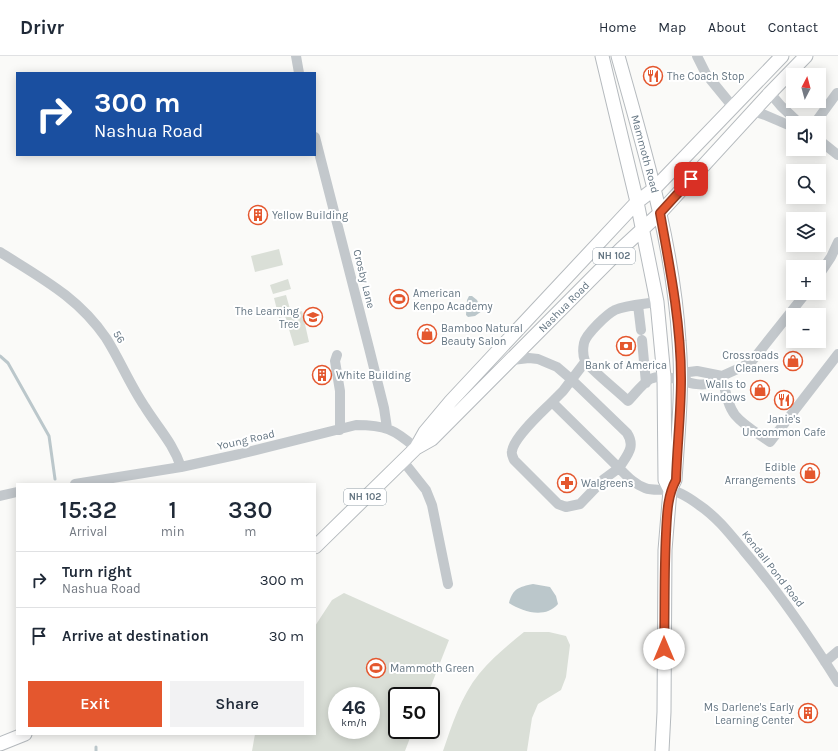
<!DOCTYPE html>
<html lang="en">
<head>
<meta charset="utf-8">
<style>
	body { margin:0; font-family:Karla,sans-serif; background:#f2f2f3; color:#1f2937; height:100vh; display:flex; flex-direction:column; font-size:15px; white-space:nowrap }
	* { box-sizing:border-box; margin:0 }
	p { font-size:13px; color:#747a83 }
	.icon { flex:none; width:22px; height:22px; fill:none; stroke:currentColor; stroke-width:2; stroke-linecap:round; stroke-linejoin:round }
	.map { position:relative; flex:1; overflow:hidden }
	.details { position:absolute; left:16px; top:427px; width:300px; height:252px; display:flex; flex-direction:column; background:#fff; border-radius:0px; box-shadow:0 2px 10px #0003 }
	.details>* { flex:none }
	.guide { position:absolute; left:16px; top:16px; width:300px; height:84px; border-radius:0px; box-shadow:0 2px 10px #0003; background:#1a4fa0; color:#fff; overflow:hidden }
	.needle { width:26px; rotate:6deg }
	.fabs { position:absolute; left:786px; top:12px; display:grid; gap:8px }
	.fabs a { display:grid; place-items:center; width:40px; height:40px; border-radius:0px; background:#fff; box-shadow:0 2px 10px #0003; font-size:20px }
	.speed { position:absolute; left:328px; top:631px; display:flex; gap:8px; font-size:20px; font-weight:700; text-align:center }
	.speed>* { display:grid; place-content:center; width:52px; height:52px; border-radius:50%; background:#fff; box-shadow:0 2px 10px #0003; line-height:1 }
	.speed small { font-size:10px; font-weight:400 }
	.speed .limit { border:2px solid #111; border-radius:6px; background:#fff; color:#111 }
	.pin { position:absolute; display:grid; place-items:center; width:34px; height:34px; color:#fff; margin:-17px; border-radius:8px; box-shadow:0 2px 6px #0006 }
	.me { position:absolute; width:44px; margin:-22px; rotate:0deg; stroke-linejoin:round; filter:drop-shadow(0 0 3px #0008) }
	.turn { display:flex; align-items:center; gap:14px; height:84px; padding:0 12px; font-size:18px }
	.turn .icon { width:52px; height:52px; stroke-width:2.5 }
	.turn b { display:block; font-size:28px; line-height:34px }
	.eta { display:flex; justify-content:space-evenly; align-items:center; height:68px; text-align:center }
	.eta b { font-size:24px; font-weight:600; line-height:28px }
	.cta { display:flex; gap:8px; margin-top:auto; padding:8px 12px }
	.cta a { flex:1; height:46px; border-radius:0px; background:#e4572e; color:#fff; font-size:16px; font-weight:600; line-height:46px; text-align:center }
	.cta a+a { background:#f2f2f3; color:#1f2937 }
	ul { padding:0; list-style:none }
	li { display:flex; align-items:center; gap:12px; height:56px; padding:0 12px; border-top:1px solid #e0e1e3 }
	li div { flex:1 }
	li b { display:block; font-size:15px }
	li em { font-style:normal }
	header { display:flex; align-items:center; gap:24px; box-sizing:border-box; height:56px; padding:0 20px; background:#fff; border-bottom:1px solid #e0e1e3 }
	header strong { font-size:19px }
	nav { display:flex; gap:22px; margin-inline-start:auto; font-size:14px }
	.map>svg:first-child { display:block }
</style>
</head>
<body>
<header>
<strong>Drivr</strong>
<nav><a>Home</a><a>Map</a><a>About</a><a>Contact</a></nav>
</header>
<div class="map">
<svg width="838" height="695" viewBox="0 0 838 695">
	<rect width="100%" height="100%" fill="#fafaf8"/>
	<path fill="#dadfd7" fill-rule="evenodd" d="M 279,193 L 283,209 L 255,216 L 251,200 Z
		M 288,223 L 291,233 L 273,238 L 270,229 Z
		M 286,239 L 290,253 L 288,253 L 289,259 L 302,255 L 309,286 L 294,290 L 285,260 L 279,262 L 274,242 Z
		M 344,537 L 449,584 L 427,640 L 397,640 L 397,674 L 413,674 L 405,695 L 252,695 L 255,678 L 315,678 L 315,570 L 332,544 ZM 337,640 L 371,640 L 371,674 L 337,674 Z
		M 524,576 L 549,576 L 566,580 L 570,589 L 566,621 L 561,634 L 538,648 L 532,662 L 527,695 L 443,695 C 452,669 461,640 479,618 C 492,602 508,589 524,576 Z"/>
	<path fill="#bbc7cb" d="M 469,240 L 472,240 L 477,244 L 482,255 L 475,260 L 468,261 L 466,259 L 467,244 Z
		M 533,528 L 550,531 L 556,540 L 558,548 C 545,563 523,556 509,547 C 513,532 519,531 533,528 Z"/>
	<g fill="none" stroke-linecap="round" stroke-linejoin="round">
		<path stroke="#bbc7cb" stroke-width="3" d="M 0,300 L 8,307 L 49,380 L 55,423
			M 96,691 L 96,695"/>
		<g stroke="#b5babe" stroke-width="15">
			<path id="major" d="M 602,0 L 637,146 L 657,246 L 664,321 L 665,424 L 670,434
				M 618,0 C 644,93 673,187 679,285 C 683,331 678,378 675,424 L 670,434 L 665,494 L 664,656 L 662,695
				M 416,392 L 425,376 L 451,345 L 637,146 L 654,133 L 782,0
				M 315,491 L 416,392 L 432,383 L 621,193 L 660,157 L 770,37 L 806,0
				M 0,688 L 25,678"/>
		</g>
		<path stroke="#c3c8cc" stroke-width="10" d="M 296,0 L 299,17
			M 697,0 L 706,18 L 733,51
			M 770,37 L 781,50 L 799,67
			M 753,55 L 765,59 L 793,71
			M 815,67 L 837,37
			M 315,81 L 369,292 L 384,352 L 387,372
			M 819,84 L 838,99
			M 0,196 C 41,222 78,241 106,282 C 120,304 130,329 145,351 C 158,372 173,387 181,411
			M 819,219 L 831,201 L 838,186
			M 806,237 L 752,305 L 742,311 L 722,320 C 725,333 727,349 735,359 C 744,370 759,378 770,386 L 838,298
			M 657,246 C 645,248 626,249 615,254 C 607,258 586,278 584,287 C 583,292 583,300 585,305 C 588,311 621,338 628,345 C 635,338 642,328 650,323 C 669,314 692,334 711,327 C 715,325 718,322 722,320
			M 638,249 L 641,274
			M 642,284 L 646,327
			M 337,299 L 335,305 L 340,335 L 340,374
			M 512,304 L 529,302 L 538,303 L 557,311 L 571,323 L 627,377 C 636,391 627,399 619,412 C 627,420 634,428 645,432 C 653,435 661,433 669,434 C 680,435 691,443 699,449 C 717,461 730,478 744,495 C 779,536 809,580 838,626
			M 681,324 L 689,316 L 697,315 L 722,320
			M 552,346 L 619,412 L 604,423 L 580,448 L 566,451 L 558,448 L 514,404 C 513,401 511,398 512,395 C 514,381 542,356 552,346 Z
			M 552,346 L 563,335 L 585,306
			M 403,405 L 426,434 L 432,449 L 448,528
			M 75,428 L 181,411 L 240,398 L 356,369 C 385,369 394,373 416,392
			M 0,440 L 17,436
			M 825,606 L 838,595"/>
		<use href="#major" stroke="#fff" stroke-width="13"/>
	</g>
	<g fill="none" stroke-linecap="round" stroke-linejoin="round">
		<g stroke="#94391e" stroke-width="10">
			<path id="route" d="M 664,593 C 665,555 664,516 666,478 C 667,460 667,440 676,424 C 677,391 681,357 681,323 C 681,268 670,212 660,157 L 691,123"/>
		</g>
		<use href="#route" stroke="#e4572e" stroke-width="7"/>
	</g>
	<defs>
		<g id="restaurant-ring" transform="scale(1)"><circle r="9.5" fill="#fff" stroke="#e4572e" stroke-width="1.5"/><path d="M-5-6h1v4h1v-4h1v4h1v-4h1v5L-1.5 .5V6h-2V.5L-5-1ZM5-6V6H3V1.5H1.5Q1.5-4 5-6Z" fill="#e4572e"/></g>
		<g id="building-ring" transform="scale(1)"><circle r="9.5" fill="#fff" stroke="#e4572e" stroke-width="1.5"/><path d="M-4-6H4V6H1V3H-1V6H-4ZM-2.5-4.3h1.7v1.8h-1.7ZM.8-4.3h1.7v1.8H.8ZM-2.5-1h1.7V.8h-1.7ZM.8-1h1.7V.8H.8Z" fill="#e4572e"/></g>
		<g id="stadium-ring" transform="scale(1)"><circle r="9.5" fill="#fff" stroke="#e4572e" stroke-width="1.5"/><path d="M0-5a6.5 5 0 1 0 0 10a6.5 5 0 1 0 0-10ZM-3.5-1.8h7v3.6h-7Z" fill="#e4572e"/></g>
		<g id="school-ring" transform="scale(1)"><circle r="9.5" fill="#fff" stroke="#e4572e" stroke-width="1.5"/><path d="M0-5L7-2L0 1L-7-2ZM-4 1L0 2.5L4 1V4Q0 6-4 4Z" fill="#e4572e"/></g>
		<g id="shop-ring" transform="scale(1)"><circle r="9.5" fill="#fff" stroke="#e4572e" stroke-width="1.5"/><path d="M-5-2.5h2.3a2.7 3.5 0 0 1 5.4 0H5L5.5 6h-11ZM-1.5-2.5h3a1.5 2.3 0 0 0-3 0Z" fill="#e4572e"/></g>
		<g id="bank-ring" transform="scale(1)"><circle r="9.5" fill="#fff" stroke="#e4572e" stroke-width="1.5"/><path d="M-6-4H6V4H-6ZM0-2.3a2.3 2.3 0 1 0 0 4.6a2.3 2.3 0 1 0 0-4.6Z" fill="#e4572e"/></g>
		<g id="pharmacy-ring" transform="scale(1)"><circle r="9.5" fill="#fff" stroke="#e4572e" stroke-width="1.5"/><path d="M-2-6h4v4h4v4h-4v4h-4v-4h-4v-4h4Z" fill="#e4572e"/></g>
	</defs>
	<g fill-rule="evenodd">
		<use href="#restaurant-ring" x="653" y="20"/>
		<use href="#building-ring" x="258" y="159"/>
		<use href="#stadium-ring" x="399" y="243"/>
		<use href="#school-ring" x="313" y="261"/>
		<use href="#shop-ring" x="427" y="278"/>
		<use href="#bank-ring" x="626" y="290"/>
		<use href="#shop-ring" x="793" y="305"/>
		<use href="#building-ring" x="322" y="319"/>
		<use href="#shop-ring" x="760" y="334"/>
		<use href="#restaurant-ring" x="784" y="344"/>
		<use href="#shop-ring" x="810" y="417"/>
		<use href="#pharmacy-ring" x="567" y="427"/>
		<use href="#stadium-ring" x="376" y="612"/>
		<use href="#building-ring" x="808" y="657"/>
	</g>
	<g text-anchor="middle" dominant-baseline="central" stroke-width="4" stroke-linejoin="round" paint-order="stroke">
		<g fill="#fff" stroke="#939fa8" stroke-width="1">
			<rect x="593" y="192" width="42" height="16" rx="3"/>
			<rect x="344" y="433" width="42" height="16" rx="3"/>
		</g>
		<g font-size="10" font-weight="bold" fill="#657683">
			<text x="614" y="200">NH 102</text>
			<text x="365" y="441">NH 102</text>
		</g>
		<g font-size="11" fill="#657683" stroke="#fff" text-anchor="start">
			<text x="667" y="20">The Coach Stop</text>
			<text x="272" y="159">Yellow Building</text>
			<text x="413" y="237">American<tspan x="413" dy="13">Kenpo Academy</tspan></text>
			<text x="299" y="255" text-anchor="end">The Learning<tspan x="299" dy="13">Tree</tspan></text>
			<text x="441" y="272">Bamboo Natural<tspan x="441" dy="13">Beauty Salon</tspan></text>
			<text x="779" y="299" text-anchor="end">Crossroads<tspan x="779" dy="13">Cleaners</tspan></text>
			<text x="626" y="309" text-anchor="middle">Bank of America</text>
			<text x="336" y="319">White Building</text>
			<text x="746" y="328" text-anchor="end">Walls to<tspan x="746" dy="13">Windows</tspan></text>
			<text x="784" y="363" text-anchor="middle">Janie's<tspan x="784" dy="13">Uncommon Cafe</tspan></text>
			<text x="796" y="411" text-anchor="end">Edible<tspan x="796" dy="13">Arrangements</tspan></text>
			<text x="581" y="427">Walgreens</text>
			<text x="390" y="612">Mammoth Green</text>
			<text x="794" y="651" text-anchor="end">Ms Darlene's Early<tspan x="794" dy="13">Learning Center</tspan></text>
		</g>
		<g font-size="11" fill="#657683" stroke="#fff">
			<text transform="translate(645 98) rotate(75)">Mammoth Road</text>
			<text transform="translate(364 223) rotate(76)">Crosby Lane</text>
			<text transform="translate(564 251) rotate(-45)">Nashua Road</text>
			<text transform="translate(119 281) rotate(58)">56</text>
			<text transform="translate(246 384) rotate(-13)">Young Road</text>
			<text transform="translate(773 513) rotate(52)">Kendall Pond Road</text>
		</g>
	</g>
</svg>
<div class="fabs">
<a><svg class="needle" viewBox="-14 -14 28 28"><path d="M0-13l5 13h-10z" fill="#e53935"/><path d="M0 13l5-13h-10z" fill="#747a83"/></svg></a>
<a><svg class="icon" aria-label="sound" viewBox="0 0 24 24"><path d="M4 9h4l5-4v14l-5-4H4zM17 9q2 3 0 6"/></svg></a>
<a><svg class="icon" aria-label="search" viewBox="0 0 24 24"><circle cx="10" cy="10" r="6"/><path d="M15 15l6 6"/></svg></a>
<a><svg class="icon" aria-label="layers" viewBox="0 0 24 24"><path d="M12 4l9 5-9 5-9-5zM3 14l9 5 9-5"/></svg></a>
<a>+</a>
<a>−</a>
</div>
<div class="speed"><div>46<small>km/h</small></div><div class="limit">50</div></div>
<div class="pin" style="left:691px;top:123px;background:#d93025"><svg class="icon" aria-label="arrive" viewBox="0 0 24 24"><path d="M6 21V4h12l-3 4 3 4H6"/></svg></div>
<svg class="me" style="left:664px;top:593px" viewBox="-20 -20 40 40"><circle r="19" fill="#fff"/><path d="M0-13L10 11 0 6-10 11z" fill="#e4572e"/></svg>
<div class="guide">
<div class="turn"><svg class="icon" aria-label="right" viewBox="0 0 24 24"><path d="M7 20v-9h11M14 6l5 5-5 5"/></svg><div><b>300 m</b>Nashua Road</div></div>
</div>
<section class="details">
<div class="eta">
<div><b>15:32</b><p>Arrival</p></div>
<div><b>1</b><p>min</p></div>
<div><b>330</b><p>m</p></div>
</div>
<ul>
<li><svg class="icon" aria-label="right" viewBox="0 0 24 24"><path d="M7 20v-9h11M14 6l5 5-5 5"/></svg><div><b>Turn right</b><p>Nashua Road</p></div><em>300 m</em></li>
<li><svg class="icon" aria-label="arrive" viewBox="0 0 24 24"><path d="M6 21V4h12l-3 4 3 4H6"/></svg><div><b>Arrive at destination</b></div><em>30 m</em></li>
</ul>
<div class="cta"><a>Exit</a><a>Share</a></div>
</section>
</div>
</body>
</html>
